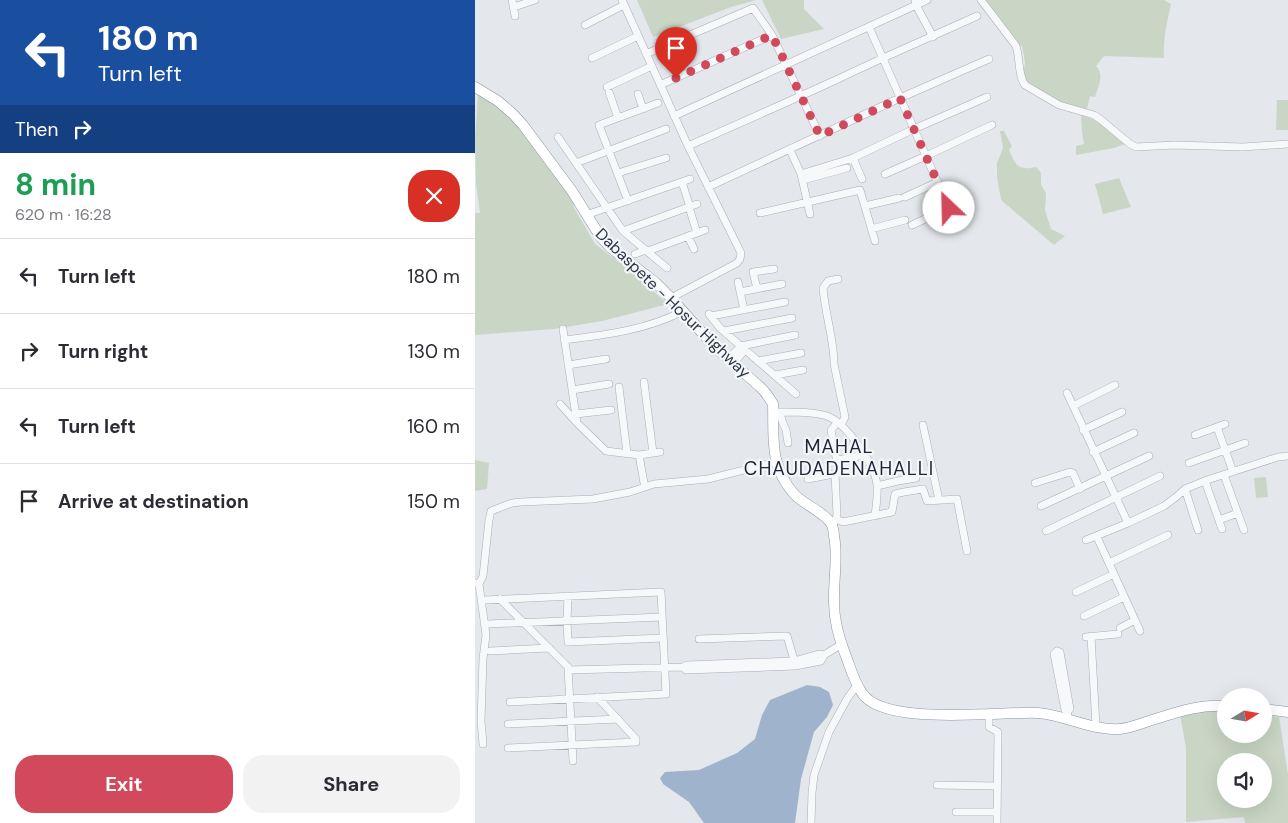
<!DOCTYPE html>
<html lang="en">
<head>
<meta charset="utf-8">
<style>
	body { margin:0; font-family:"DM Sans",sans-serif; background:#f2f2f3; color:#2b2b33; height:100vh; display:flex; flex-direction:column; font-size:19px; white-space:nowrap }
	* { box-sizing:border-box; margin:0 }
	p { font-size:16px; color:#7c7c81 }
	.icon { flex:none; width:28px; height:28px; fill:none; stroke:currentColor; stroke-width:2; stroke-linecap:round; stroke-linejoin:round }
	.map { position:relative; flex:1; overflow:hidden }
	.details { display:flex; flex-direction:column; background:#fff; width:475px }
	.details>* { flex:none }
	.guide { background:#1a4fa0; color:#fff; overflow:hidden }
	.needle { width:32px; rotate:79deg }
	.controls { position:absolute; left:742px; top:688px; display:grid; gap:10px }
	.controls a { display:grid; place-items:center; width:55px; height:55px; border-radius:50%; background:#fff; box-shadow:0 5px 20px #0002; font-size:25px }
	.pin { position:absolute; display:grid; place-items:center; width:42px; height:42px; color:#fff; margin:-51px -21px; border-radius:50% 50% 50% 0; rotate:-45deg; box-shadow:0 0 5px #0007 }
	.pin .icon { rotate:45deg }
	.me { position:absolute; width:55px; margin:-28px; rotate:336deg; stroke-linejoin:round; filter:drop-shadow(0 0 4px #0008) }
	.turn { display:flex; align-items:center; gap:18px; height:105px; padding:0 15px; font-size:22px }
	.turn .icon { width:65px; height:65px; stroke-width:2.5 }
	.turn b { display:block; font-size:35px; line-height:42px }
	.then { display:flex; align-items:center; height:48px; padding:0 15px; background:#0003; gap:10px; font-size:19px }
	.round { display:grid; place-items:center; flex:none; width:52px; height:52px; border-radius:20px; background:#f2f2f3 }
	.head { display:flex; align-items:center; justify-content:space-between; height:85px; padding:0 15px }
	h1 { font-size:30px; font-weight:700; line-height:38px; color:#1e9e55 }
	.button { display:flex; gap:10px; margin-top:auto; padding:10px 15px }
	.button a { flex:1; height:58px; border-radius:20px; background:#d1495b; color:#fff; font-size:20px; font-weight:700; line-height:58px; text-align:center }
	.button a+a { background:#f2f2f3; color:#2b2b33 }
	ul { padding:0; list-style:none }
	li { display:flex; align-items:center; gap:15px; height:75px; padding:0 15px; border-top:1px solid #e1e1e2 }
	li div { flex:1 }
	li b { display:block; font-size:19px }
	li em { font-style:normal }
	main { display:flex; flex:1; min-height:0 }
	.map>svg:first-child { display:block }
</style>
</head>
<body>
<main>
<section class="details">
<div class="guide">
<div class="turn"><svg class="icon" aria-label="left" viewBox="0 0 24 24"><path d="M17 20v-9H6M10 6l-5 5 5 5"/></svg><div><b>180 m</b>Turn left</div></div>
<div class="then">Then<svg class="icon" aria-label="right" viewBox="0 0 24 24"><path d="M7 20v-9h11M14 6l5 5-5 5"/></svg></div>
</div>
<div class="head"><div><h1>8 min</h1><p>620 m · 16:28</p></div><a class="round" style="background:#d93025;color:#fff"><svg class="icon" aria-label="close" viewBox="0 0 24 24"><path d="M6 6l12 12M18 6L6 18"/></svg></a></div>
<ul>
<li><svg class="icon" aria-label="left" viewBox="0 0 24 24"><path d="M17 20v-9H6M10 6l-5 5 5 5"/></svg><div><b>Turn left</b></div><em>180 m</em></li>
<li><svg class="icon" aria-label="right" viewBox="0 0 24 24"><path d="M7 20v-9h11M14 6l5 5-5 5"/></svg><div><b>Turn right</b></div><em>130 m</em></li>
<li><svg class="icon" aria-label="left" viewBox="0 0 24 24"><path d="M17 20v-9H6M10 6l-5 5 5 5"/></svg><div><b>Turn left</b></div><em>160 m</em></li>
<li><svg class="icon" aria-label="arrive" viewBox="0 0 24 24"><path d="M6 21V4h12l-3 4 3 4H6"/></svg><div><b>Arrive at destination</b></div><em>150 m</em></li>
</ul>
<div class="button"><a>Exit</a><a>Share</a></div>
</section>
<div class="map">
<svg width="813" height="823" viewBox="0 0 813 823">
	<rect width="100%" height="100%" fill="#e4e7ec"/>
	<path fill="#c9d6c5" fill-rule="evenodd" d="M 162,0 L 281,0 L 256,7 L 178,37 Z
		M 287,0 L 329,0 L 329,9 L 349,29 L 306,39 Z
		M 510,0 L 689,0 L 696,4 C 692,22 688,39 689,58 L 629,56 L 621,66 C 630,75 623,87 620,97 L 615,96 L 612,109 L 584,102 L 556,86 L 548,78 L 550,62 L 547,46 L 545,46 Z
		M 3,93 L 25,107 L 40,121 L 101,203 L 98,206 L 120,244 L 157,272 L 193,304 L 127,321 L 79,329 L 0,335 L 0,213 L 5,213 L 1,184 L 0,141 Z
		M 802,100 L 813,100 L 813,130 L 801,130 Z
		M 606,115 C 624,120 636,131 650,144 L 639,148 L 601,155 L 601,146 L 609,144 L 607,132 Z
		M 525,131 L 529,131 L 537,146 L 534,150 C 541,165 542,171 561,167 L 566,173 L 566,185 L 571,193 L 570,210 L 576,229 L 590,236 L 579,245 L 527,201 L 525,194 L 522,177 L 522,163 L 528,148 Z
		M 644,178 L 656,207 L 628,214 L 620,184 Z
		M 0,460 L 14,463 L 12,489 L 0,491 Z
		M 791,477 L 793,497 L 781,498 L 779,478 Z
		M 742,710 L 751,711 L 751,734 L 789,734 L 789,715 L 804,717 L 813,775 L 813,823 L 770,823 L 769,817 L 711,822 L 711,748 L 705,714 ZM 751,761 L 789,761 L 789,799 L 751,799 Z"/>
	<path fill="#9fb4cc" d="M 332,685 L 345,687 L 354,692 L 358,705 L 352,717 L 339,732 L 326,779 L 320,823 L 229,823 L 214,802 L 188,784 L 185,778 L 190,772 L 224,770 L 262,753 L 280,739 L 287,715 L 295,700 Z"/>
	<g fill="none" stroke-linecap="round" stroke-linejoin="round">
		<g stroke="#a9aeb7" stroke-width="8">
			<path id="minor" d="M 37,0 L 40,16
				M 147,0 L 213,146 L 266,253 L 265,259 L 262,263 L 196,298
				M 440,0 L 441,5 L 458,37
				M 506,0 L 541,46 C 545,58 543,76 550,85 L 584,105 L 619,115 L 625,119 L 655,144 L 661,147 L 700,145 L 768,147 L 813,144
				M 39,7 L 60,0
				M 110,25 L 149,5
				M 394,27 L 481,224
				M 171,54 L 278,8 L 297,35 L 345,136
				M 117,58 L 163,36
				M 185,85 L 297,35
				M 132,87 L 177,66
				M 134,92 L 143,118
				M 163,94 L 168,109
				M 199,116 L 452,0
				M 83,137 L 148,231 L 192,268
				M 213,146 C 263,124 313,102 363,79 C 409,57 456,37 502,16
				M 315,150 L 326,174 L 335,214
				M 378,158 L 387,179
				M 101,163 L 191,129
				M 143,173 L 191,158
				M 326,174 L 378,158 L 439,129 L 512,97
				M 410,174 L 451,156 L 517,125
				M 328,180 L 372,168
				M 207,182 L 215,207
				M 233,187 L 425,98 L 514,59
				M 430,197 L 463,182
				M 153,201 L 124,125 L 183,103
				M 390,206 L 424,198
				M 214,207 L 222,233
				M 285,213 L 385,190 L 400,241
				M 111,215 L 215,179
				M 437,225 L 474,208
				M 396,229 L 430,220
				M 148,231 L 222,204
				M 213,236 L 219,249
				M 173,251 L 230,230
				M 160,254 L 171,250
				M 363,279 L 353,281 L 348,288 C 350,314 359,339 359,364 L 370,417 L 366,425
				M 263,282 L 269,310
				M 282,289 L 278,272 L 299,269
				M 265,292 L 307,284
				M 234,314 L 245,328 L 321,394
				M 236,316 L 310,302
				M 88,329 L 102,423
				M 249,331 L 317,318
				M 89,340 C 130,335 172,330 208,311
				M 253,359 L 266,346 L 320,335
				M 283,361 L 326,353
				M 258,364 L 270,350
				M 93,365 L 131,359
				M 300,375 L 328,370
				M 169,382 L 178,453
				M 144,387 L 152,453
				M 97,390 L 134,384
				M 592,393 L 653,523
				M 85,404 L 102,423 L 131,451 L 164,455 L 185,452
				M 598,406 L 640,385
				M 298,412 C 313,412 338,411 352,416 C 371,423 400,464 402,485 C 403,495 401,506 400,516
				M 305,412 L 307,421 L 311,430 L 313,443
				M 101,414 L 136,410
				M 448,425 L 464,500
				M 742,427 L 758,472
				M 608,430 L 647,412
				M 720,435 L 750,424
				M 618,452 L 659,433
				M 164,455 L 169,483
				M 362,460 L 390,455
				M 714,463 L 770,443
				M 749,475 L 769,530
				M 333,479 L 364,473 L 356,430 L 362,423
				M 730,481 L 747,529
				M 560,483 L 595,472 L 598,473 L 605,489
				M 402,486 L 423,481 L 441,478
				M 710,489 L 723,530
				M 566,506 L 674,456
				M 361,519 L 368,522 L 417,512 L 420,494 L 429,492 L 448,489 L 452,501 L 482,499 L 492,551
				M 744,520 L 763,513
				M 359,522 L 361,519 L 362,515 L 360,474
				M 571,531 L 685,476
				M 622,537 L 665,631
				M 611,540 L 653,523 L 689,506 L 701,497 L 710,489 L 732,480 L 803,457 L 813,456
				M 634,563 L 693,535
				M 0,583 L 4,584 L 8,576 L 14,520 L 16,511 L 37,503 L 46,502 L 118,499 L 155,492 L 179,484 L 233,479 L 301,462
				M 4,584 L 11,635 L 8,659 L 6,721 L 8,744
				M 601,592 L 639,574
				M 93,596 L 92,621 L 93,642 L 188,638
				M 25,599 L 93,667 L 98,761
				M 10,600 L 186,592 L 191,694 L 35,702
				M 609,616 L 649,597
				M 13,624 L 187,617
				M 645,628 L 660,620
				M 616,636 L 621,726
				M 611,637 L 643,634
				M 224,639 L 312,636 L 320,663
				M 15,651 L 74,648
				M 582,651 L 585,652 L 595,709 L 593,711 L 592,718
				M 582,651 L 579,654 L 590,710 L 593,711
				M 208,667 L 211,670 L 320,666 L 346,661 L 349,655
				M 93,670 L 208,667 L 212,665 L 319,661 L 344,654 L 349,655 L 367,644
				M 514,714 L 514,727 L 523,732 L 522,823
				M 33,724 L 143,719
				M 33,748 L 161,742 L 161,739 L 122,697
				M 462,785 L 522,786
				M 481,812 L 522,812
				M 336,823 L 337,793 L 339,775 L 354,732 L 372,699 L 382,685"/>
		</g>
		<g stroke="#8b94a3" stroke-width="11">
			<path id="highway" d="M 0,87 L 23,101 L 38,114 L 48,125 L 97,191 L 125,236 L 136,248 L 181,283 L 196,298 L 238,345 L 284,386 C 290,391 294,397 298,404 C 299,438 294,465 319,494 C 328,504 351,513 357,525 C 358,528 359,532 359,536 C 363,555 359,576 359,596 C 358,619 364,638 372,659 C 376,670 380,683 387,693 C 409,727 525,711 563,713 C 590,715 618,731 645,729 C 656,728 667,723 677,720 C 702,712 725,704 751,706
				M 789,709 L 813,712"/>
		</g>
		<use href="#minor" stroke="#f7f8fa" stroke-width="7"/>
		<use href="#highway" stroke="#fff" stroke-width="10"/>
	</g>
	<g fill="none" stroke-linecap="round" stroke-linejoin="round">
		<path stroke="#d1495b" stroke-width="9" stroke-dasharray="0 16.2" d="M 201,78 L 297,35 L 345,136 L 425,98 L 474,208"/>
	</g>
	<g text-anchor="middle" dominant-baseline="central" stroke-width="4.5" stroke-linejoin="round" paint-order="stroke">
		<g font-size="16" fill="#2b3445" stroke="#f4f6f9">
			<text transform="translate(198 303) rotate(44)">Dabaspete - Hosur Highway</text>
		</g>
		<g font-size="19" letter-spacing="1" fill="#1d2536" stroke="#f4f6f9">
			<text x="364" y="446">MAHAL<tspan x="364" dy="22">CHAUDADENAHALLI</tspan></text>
		</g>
	</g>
</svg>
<div class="controls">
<a><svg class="needle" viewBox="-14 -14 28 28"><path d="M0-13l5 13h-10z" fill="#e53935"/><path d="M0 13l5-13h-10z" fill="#7c7c81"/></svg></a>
<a><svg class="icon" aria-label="sound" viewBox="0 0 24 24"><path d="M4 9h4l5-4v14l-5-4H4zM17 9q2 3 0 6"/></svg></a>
</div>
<div class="pin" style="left:201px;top:78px;background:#d93025"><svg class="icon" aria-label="arrive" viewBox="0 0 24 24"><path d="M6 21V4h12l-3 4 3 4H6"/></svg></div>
<svg class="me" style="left:474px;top:208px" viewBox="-20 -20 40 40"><circle r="19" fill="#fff"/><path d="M0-13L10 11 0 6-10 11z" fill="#d1495b"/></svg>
</div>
</main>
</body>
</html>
